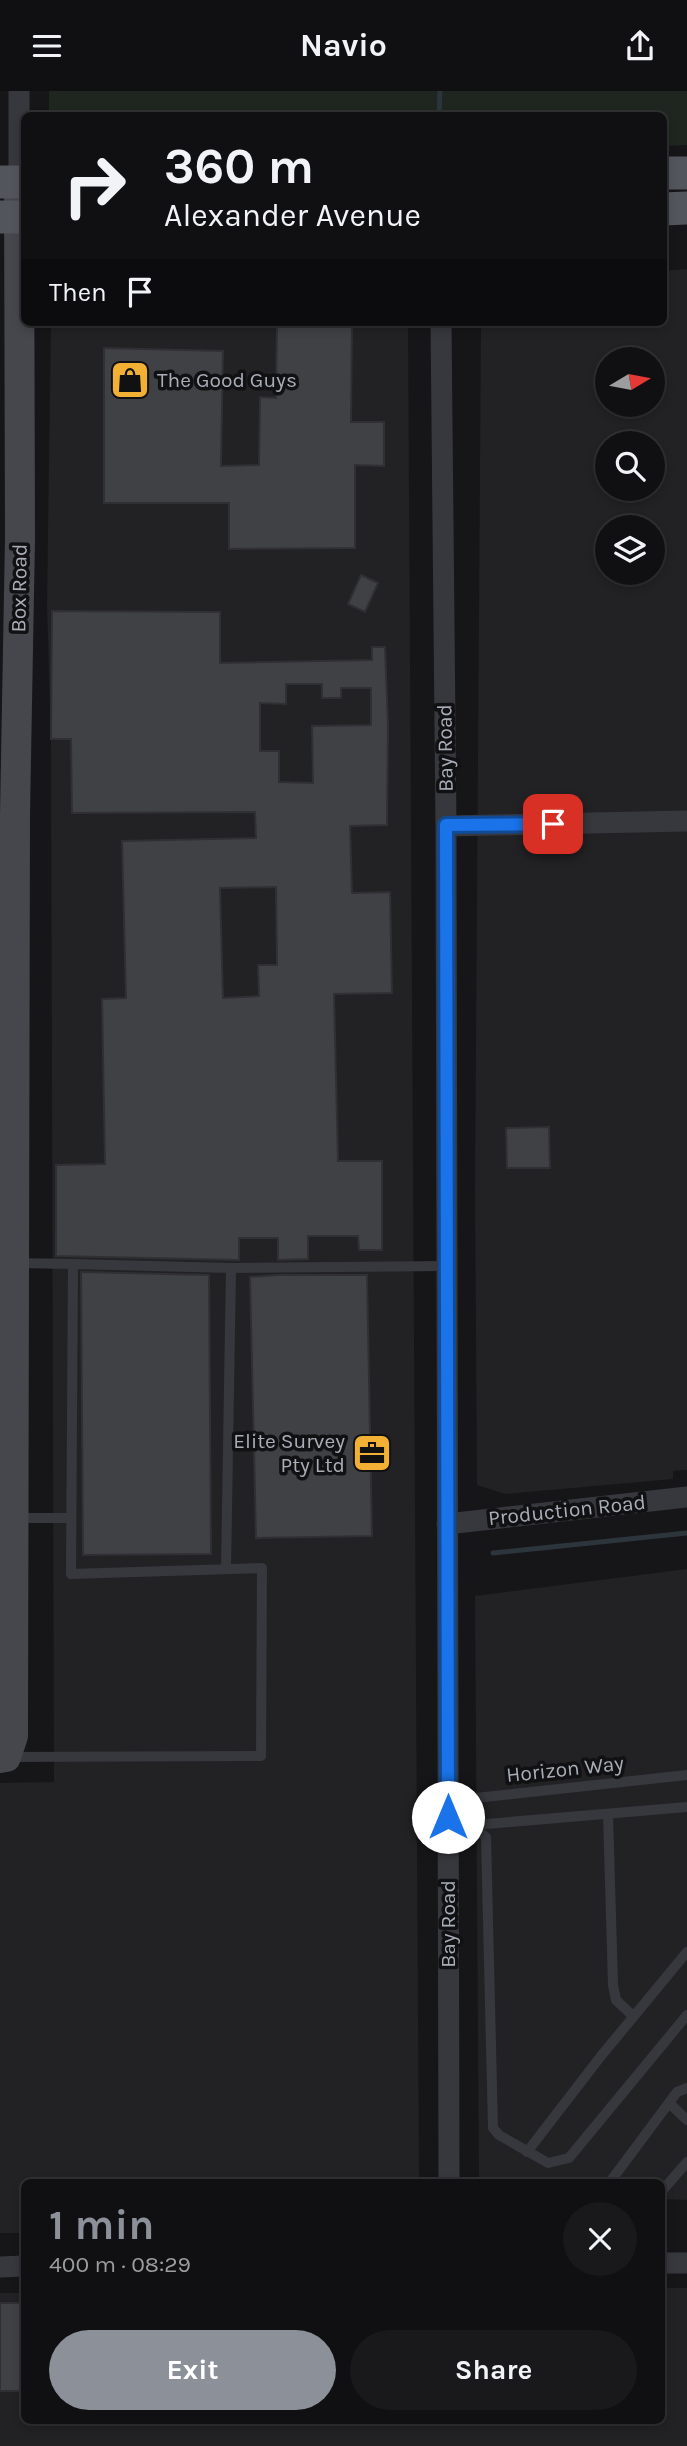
<!DOCTYPE html>
<html lang="en">
<head>
<meta charset="utf-8">
<style>
	body { margin:0; font-family:Karla,sans-serif; background:#19191b; color:#f1f3f6; height:100vh; display:flex; flex-direction:column; font-size:26px; white-space:nowrap }
	* { box-sizing:border-box; margin:0 }
	p { font-size:23px; color:#9c9d9f }
	.icon { flex:none; width:38px; height:38px; fill:none; stroke:currentColor; stroke-width:2; stroke-linecap:round; stroke-linejoin:round }
	.map { position:relative; flex:1; overflow:hidden }
	.drawer { position:absolute; left:21px; top:2088px; width:644px; height:245px; display:flex; flex-direction:column; background:#101012; border-radius:10px; box-shadow:0 4px 10px #0003,0 0 0 2px #303032 }
	.drawer>* { flex:none }
	.banner { position:absolute; left:21px; top:21px; width:646px; height:214px; border-radius:10px; box-shadow:0 4px 10px #0003,0 0 0 2px #303032; background:#101012; color:#f1f3f6; overflow:hidden }
	.needle { width:46px; rotate:80deg }
	.fabs { position:absolute; left:595px; top:256px; display:grid; gap:14px }
	.fabs a { display:grid; place-items:center; width:70px; height:70px; border-radius:50%; background:#101012; box-shadow:0 4px 10px #0003,0 0 0 2px #303032; font-size:35px }
	.pin { position:absolute; display:grid; place-items:center; width:60px; height:60px; color:#fff; margin:-30px; border-radius:14px; box-shadow:0 4px 10px #0006 }
	.me { position:absolute; width:77px; margin:-38px; rotate:0deg; stroke-linejoin:round; filter:drop-shadow(0 0 5px #0008) }
	.turn { display:flex; align-items:center; gap:24px; height:147px; padding:0 28px; font-size:32px }
	.turn .icon { width:91px; height:91px; stroke-width:2.5 }
	.turn b { display:block; font-size:49px; line-height:60px }
	.then { display:flex; align-items:center; height:66px; padding:0 28px; background:#0003; gap:14px; font-size:26px }
	.round { display:grid; place-items:center; flex:none; width:74px; height:74px; border-radius:37px; background:#19191b }
	.overview { display:flex; align-items:center; justify-content:space-between; height:119px; padding:0 28px }
	h1 { font-size:42px; font-weight:700; line-height:52px; color:#8c9099 }
	.action { display:flex; gap:14px; margin-top:auto; padding:14px 28px }
	.action a { flex:1; height:80px; border-radius:42px; background:#8c9099; color:#fff; font-size:28px; font-weight:700; line-height:80px; text-align:center }
	.action a+a { background:#19191b; color:#f1f3f6 }
	header { display:flex; justify-content:space-between; align-items:center; height:91px; padding:0 28px; background:#101012; font-size:32px; font-weight:700 }
	.map>svg:first-child { display:block }
</style>
</head>
<body>
<header><svg class="icon" aria-label="menu" viewBox="0 0 24 24"><path d="M4 6h16M4 12h16M4 18h16"/></svg>Navio<svg class="icon" aria-label="share" viewBox="0 0 24 24"><path d="M12 15V3M7 8l5-5 5 5M5 13v7h14v-7"/></svg></header>
<div class="map">
<svg width="687" height="2355" viewBox="0 0 687 2355">
	<rect width="100%" height="100%" fill="#161618"/>
	<path fill="#222225" fill-rule="evenodd" d="M 687,178 L 687,1379 L 673,1380 L 673,1388 L 505,1403 L 477,1394 L 475,1098 L 481,231 L 663,231 L 663,180 ZM 607,268 L 653,268 L 653,313 L 607,313 ZM 607,352 L 653,352 L 653,397 L 607,397 ZM 607,436 L 653,436 L 653,481 L 607,481 Z
		M 51,231 L 408,231 L 419,2091 L 24,2091 L 24,2142 L 0,2142 L 0,1692 L 54,1691 L 51,648 L 47,514 Z
		M 687,1478 L 687,2109 L 662,2108 L 662,2091 L 479,2091 L 475,1505 Z
		M 662,2197 L 687,2197 L 687,2355 L 0,2355 L 0,2202 L 24,2202 L 24,2329 L 662,2329 Z"/>
	<path fill="#1e261f" d="M 49,0 L 687,0 L 687,54 L 663,55 L 663,24 L 49,24 Z"/>
	<g fill="none" stroke-linecap="round" stroke-linejoin="round">
		<path stroke="#2c353c" stroke-width="5" d="M 439,24 L 440,0
			M 493,1462 L 687,1442"/>
	</g>
	<path fill="#404145" stroke="#303034" stroke-width="2" fill-rule="evenodd" d="M 277,231 L 352,231 L 351,331 L 384,331 L 384,375 L 355,374 L 355,457 L 229,458 L 229,412 L 104,412 L 104,257 L 223,260 L 221,375 L 259,374 L 260,306 L 276,307 Z
		M 361,484 L 378,492 L 365,521 L 348,513 Z
		M 52,520 L 220,521 L 220,572 L 372,569 L 372,556 L 385,556 L 388,634 L 387,734 L 350,735 L 352,802 L 390,801 L 392,902 L 334,903 L 338,1070 L 382,1070 L 382,1159 L 359,1159 L 358,1145 L 308,1145 L 308,1168 L 278,1169 L 278,1147 L 239,1147 L 239,1169 L 56,1165 L 56,1074 L 105,1073 L 102,908 L 126,907 L 122,750 L 256,747 L 255,721 L 72,722 L 71,648 L 51,648 ZM 286,593 L 322,593 L 322,607 L 341,607 L 341,597 L 371,597 L 371,634 L 312,635 L 313,692 L 279,691 L 279,660 L 260,660 L 260,612 L 286,613 ZM 276,796 L 277,874 L 258,874 L 259,905 L 223,907 L 220,797 Z
		M 549,1036 L 550,1077 L 507,1077 L 506,1037 Z
		M 81,1181 L 209,1184 L 211,1463 L 83,1464 Z
		M 278,1184 L 367,1184 L 372,1445 L 256,1447 L 250,1186 Z
		M 0,2212 L 24,2212 L 24,2300 L 0,2300 Z"/>
	<g fill="none" stroke-linecap="round" stroke-linejoin="round">
		<path stroke="#37383d" stroke-width="10" d="M 73,1173 L 231,1177 L 447,1175
			M 16,1427 L 71,1427
			M 226,1478 L 231,1177
			M 9,1666 L 261,1665 L 262,1477 L 71,1483 L 73,1173 L 15,1172
			M 448,1710 L 687,1684
			M 608,1723 L 613,1894 L 616,1909 L 633,1925
			M 448,1726 L 461,1725 L 486,1746 L 493,2037 L 499,2044 L 548,2072 L 569,2067 L 687,1924
			M 474,1734 L 687,1716
			M 669,2012 L 687,2029
			M 527,2061 L 601,1965 L 687,1861
			M 610,2091 L 677,2001 L 687,1997
			M 662,2100 L 687,2071"/>
		<path stroke="#37383d" stroke-width="21" d="M 19,91 L 19,0
			M 441,231 L 446,735 L 449,2091
			M 446,735 L 687,730
			M 447,1433 L 687,1406
			M 662,2172 L 687,2172
			M 0,2176 L 24,2175"/>
		<path stroke="#45474d" stroke-width="30" d="M 0,1667 L 6,1666 L 13,1645 L 15,723 L 20,447 L 19,91"/>
		<path stroke="#53555c" stroke-width="33" d="M 663,82 L 687,82
			M 0,91 L 24,91
			M 663,118 L 687,117
			M 0,126 L 24,126"/>
	</g>
	<g fill="none" stroke-linecap="round" stroke-linejoin="round">
		<g stroke="#114b97" stroke-width="18">
			<path id="route" d="M 448,1726 L 446,734 L 553,733"/>
		</g>
		<use href="#route" stroke="#1a73e8" stroke-width="12"/>
	</g>
	<defs>
		<g id="shop-square" transform="scale(2.0125)"><rect x="-9" y="-9" width="18" height="18" rx="4" fill="#f2b134" stroke="#111113"/><path d="M-5-2.5h2.3a2.7 3.5 0 0 1 5.4 0H5L5.5 6h-11ZM-1.5-2.5h3a1.5 2.3 0 0 0-3 0Z" fill="#111"/></g>
		<g id="office-square" transform="scale(2.0125)"><rect x="-9" y="-9" width="18" height="18" rx="4" fill="#f2b134" stroke="#111113"/><path d="M-6-3h4V-5.5h4V-3h4V5H-6ZM-1-4.5V-3h2v-1.5ZM-6 0V1H6V0Z" fill="#111"/></g>
	</defs>
	<g fill-rule="evenodd">
		<use href="#shop-square" x="130" y="289"/>
		<use href="#office-square" x="372" y="1362"/>
	</g>
	<g text-anchor="middle" dominant-baseline="central" stroke-width="7" stroke-linejoin="round" paint-order="stroke">
		<g font-size="21" fill="#a8adb8" stroke="#111113" text-anchor="start">
			<text x="157" y="289">The Good Guys</text>
			<text x="345" y="1350" text-anchor="end">Elite Survey<tspan x="345" dy="24">Pty Ltd</tspan></text>
		</g>
		<g font-size="21" fill="#a8adb8" stroke="#111113">
			<text transform="translate(19 497) rotate(-89)">Box Road</text>
			<text transform="translate(445 657) rotate(-91)">Bay Road</text>
			<text transform="translate(567 1419) rotate(-6)">Production Road</text>
			<text transform="translate(565 1678) rotate(-6)">Horizon Way</text>
			<text transform="translate(448 1833) rotate(-90)">Bay Road</text>
		</g>
	</g>
</svg>
<div class="fabs">
<a><svg class="needle" viewBox="-14 -14 28 28"><path d="M0-13l5 13h-10z" fill="#e53935"/><path d="M0 13l5-13h-10z" fill="#9c9d9f"/></svg></a>
<a><svg class="icon" aria-label="search" viewBox="0 0 24 24"><circle cx="10" cy="10" r="6"/><path d="M15 15l6 6"/></svg></a>
<a><svg class="icon" aria-label="layers" viewBox="0 0 24 24"><path d="M12 4l9 5-9 5-9-5zM3 14l9 5 9-5"/></svg></a>
</div>
<div class="pin" style="left:553px;top:733px;background:#d93025"><svg class="icon" aria-label="arrive" viewBox="0 0 24 24"><path d="M6 21V4h12l-3 4 3 4H6"/></svg></div>
<svg class="me" style="left:448px;top:1726px" viewBox="-20 -20 40 40"><circle r="19" fill="#fff"/><path d="M0-13L10 11 0 6-10 11z" fill="#1a73e8"/></svg>
<div class="banner">
<div class="turn"><svg class="icon" aria-label="right" viewBox="0 0 24 24"><path d="M7 20v-9h11M14 6l5 5-5 5"/></svg><div><b>360 m</b>Alexander Avenue</div></div>
<div class="then">Then<svg class="icon" aria-label="arrive" viewBox="0 0 24 24"><path d="M6 21V4h12l-3 4 3 4H6"/></svg></div>
</div>
<section class="drawer">
<div class="overview"><div><h1>1 min</h1><p>400 m · 08:29</p></div><a class="round"><svg class="icon" aria-label="close" viewBox="0 0 24 24"><path d="M6 6l12 12M18 6L6 18"/></svg></a></div>
<div class="action"><a>Exit</a><a>Share</a></div>
</section>
</div>
</body>
</html>
